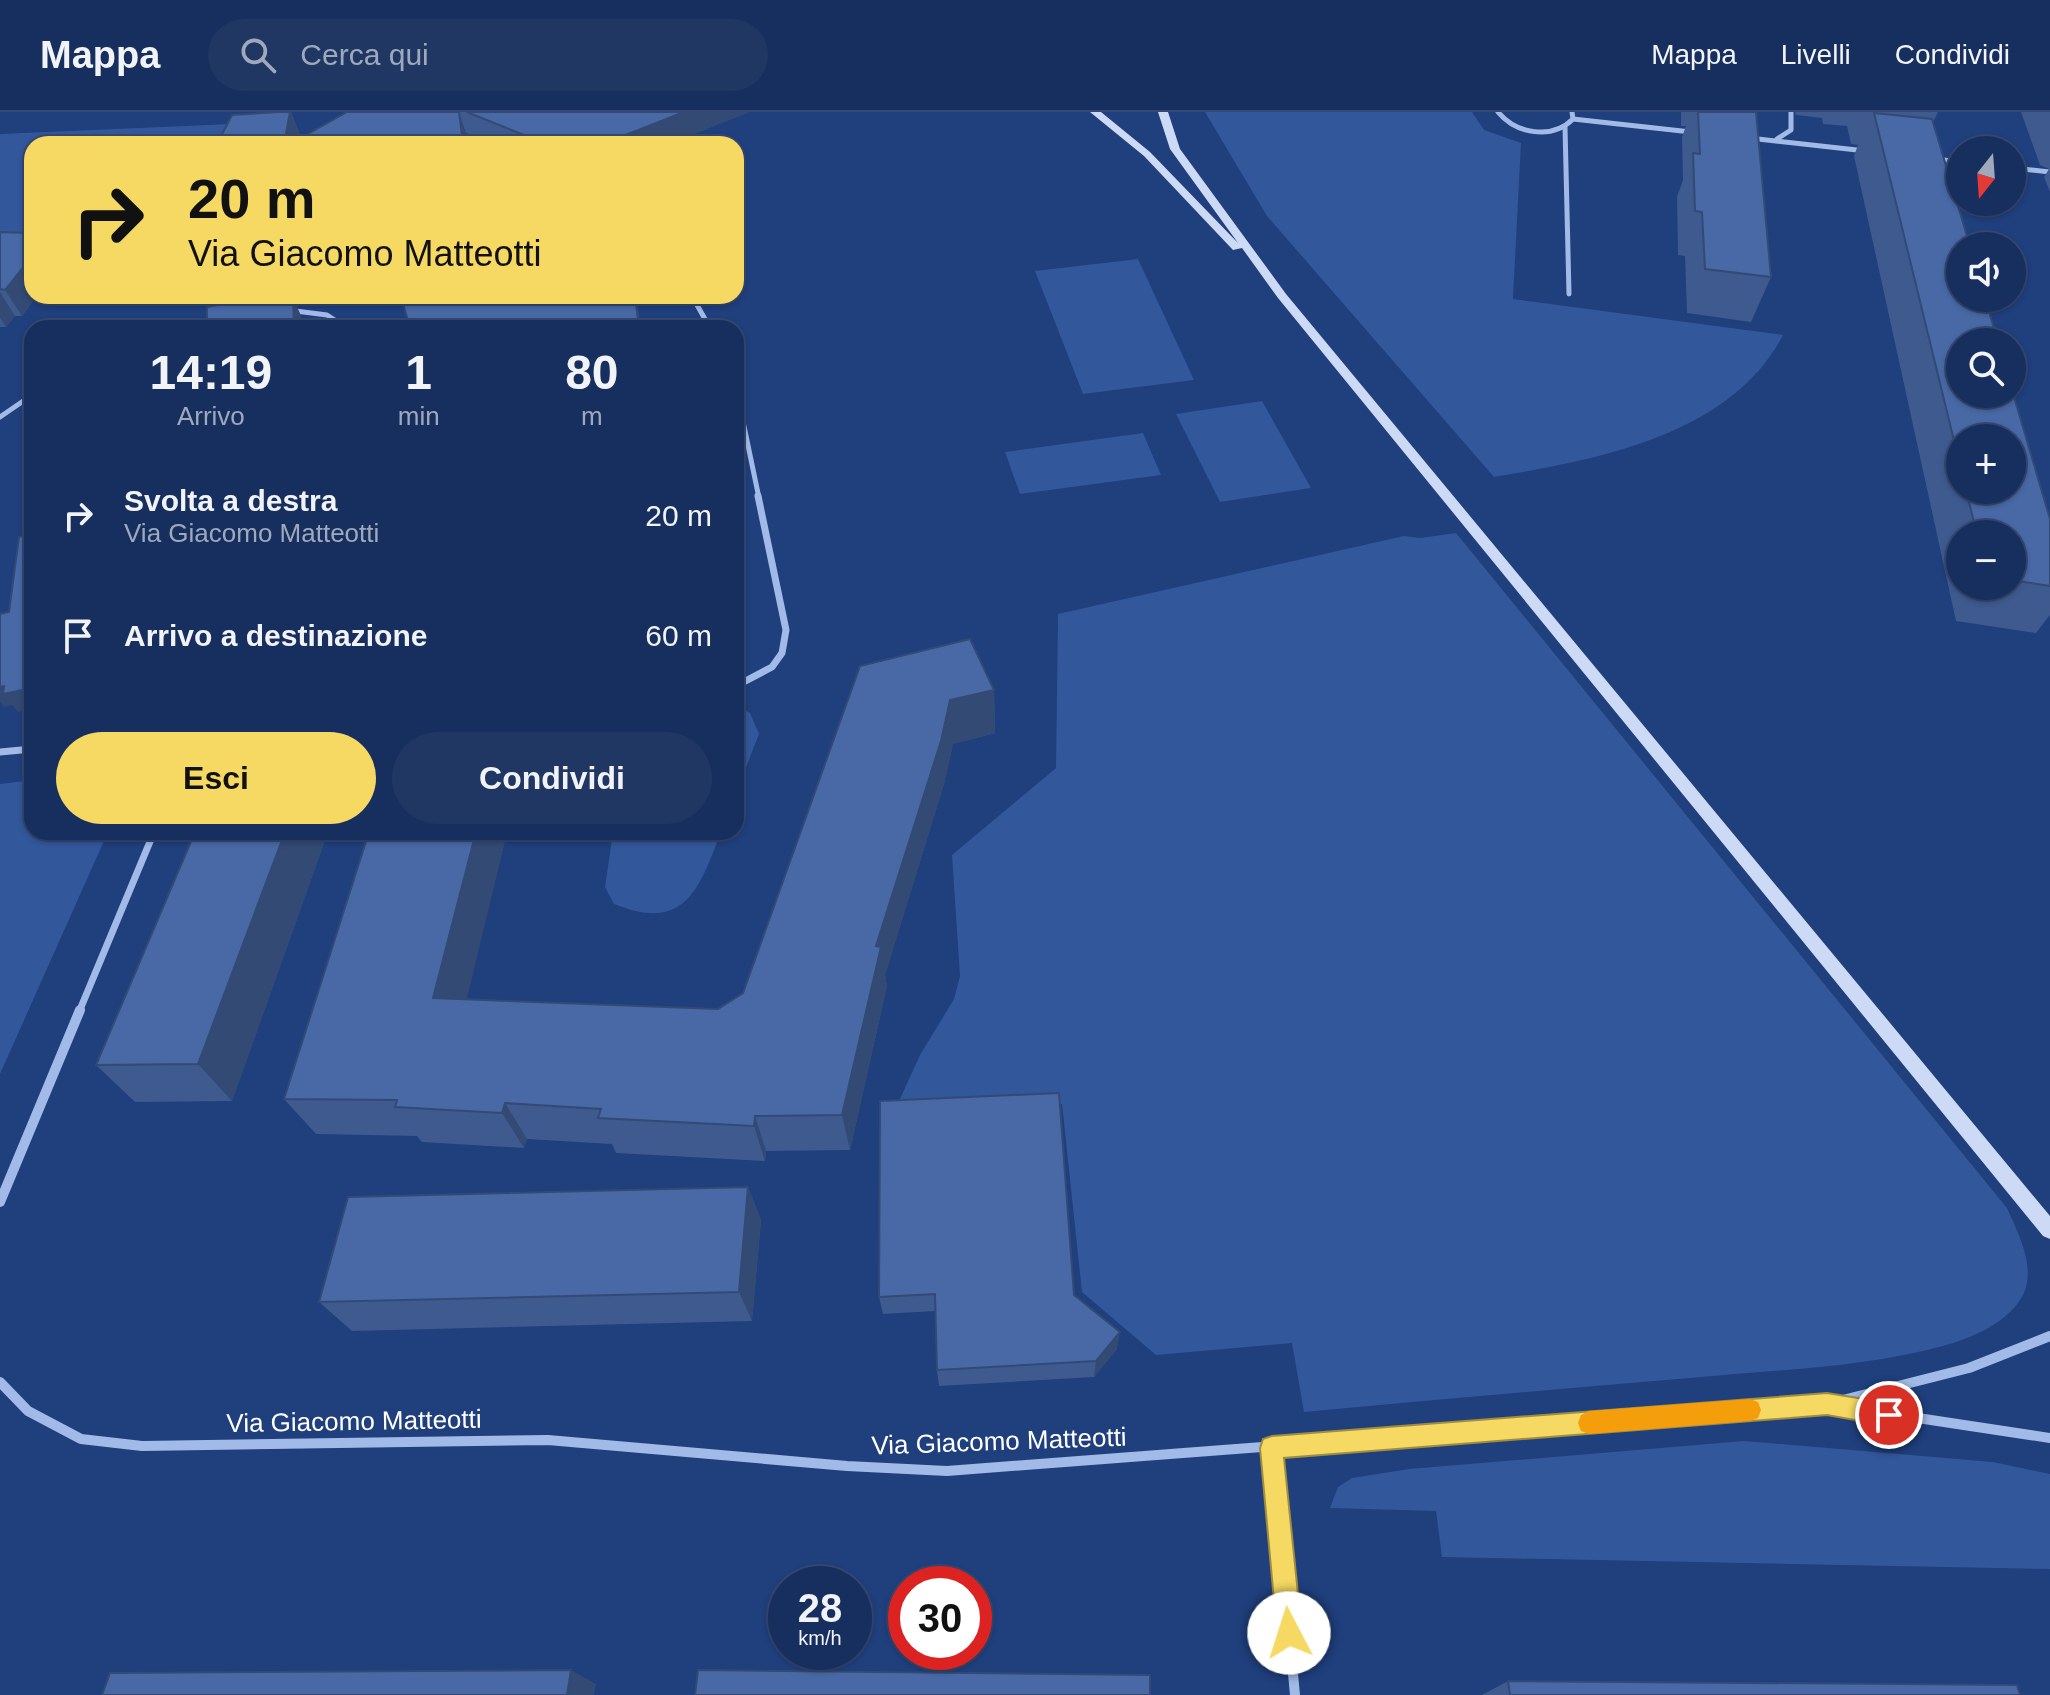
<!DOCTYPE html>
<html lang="it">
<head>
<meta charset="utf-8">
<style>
	body { margin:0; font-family:Arial,sans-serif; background:#203764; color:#f1f3f6; height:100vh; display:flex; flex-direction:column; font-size:30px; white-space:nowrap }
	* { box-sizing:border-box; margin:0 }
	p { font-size:26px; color:#9ea9bc }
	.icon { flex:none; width:44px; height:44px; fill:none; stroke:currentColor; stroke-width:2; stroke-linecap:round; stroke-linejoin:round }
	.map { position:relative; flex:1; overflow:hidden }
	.sheet { position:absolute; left:24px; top:208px; width:720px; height:520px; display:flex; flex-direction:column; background:#172f5e; border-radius:24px; box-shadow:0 2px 6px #0004,0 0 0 2px #364a73 }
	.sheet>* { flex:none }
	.guide { position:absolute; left:24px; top:24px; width:720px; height:168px; border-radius:24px; box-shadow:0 2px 6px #0004,0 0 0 2px #364a73; background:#f5d963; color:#111; overflow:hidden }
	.needle { width:52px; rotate:197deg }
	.fabs { position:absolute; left:1946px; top:24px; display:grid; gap:16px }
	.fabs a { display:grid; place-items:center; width:80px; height:80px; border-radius:50%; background:#172f5e; box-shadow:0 2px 6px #0004,0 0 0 2px #364a73; font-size:40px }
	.speed { position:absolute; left:768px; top:1454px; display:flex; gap:16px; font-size:40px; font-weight:700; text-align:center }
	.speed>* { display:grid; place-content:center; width:104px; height:104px; border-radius:50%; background:#172f5e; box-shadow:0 2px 6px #0004,0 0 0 2px #364a73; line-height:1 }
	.speed small { font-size:20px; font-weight:400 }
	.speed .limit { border:12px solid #d22; background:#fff; color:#111 }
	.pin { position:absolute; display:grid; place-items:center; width:68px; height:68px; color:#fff; margin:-34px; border:4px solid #fff; border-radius:50%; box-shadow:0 2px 8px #0007 }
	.me { position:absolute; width:88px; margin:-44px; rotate:355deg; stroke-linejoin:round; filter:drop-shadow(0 0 6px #0008) }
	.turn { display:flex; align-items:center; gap:28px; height:168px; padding:0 32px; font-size:36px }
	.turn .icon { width:104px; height:104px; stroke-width:2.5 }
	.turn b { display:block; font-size:56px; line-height:68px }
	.eta { display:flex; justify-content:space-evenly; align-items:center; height:136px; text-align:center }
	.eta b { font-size:48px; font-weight:800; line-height:56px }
	.primary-button { display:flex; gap:16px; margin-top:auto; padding:16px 32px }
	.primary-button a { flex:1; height:92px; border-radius:48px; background:#f5d963; color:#111; font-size:32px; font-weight:800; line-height:92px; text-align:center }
	.primary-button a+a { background:#203764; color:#f1f3f6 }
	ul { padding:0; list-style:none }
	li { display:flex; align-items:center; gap:24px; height:120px; padding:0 32px }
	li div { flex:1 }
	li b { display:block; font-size:30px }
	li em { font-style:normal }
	header { display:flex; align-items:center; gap:48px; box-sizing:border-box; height:112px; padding:0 40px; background:#172f5e; border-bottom:2px solid #364a73 }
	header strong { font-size:38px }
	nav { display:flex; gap:44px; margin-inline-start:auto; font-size:28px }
	.search { width:560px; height:72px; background:#203764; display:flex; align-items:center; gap:20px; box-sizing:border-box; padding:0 28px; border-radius:44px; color:#9ea9bc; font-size:30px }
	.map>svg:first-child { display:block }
</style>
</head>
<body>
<header>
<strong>Mappa</strong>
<div class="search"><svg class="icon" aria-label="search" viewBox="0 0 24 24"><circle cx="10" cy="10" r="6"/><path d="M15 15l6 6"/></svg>Cerca qui</div>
<nav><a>Mappa</a><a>Livelli</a><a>Condividi</a></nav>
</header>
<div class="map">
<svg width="2050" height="1583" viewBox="0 0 2050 1583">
	<rect width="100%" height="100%" fill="#1f3f7d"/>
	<path fill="#32579b" d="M 1205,0 L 1472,0 L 1484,18 L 1521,31 L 1513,187 L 1783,223 C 1731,324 1595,348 1494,365 L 1267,104 Z
		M 231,12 L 215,32 L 32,32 L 32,134 L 0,134 L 0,22 Z
		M 1138,147 L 1194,268 L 1083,282 L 1035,159 Z
		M 1262,289 L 1311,376 L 1220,390 L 1176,302 Z
		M 1143,321 L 1161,363 L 1020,382 L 1005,340 Z
		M 1456,421 L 2007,1096 C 2019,1123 2039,1160 2020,1188 C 2005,1212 1969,1227 1943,1234 C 1862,1256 1774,1258 1690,1266 C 1561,1277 1433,1288 1304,1300 L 1292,1231 L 1156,1243 L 1082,1180 L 1062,992 L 894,1000 L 920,943 L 954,887 L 960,864 L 952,743 L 1056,656 L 1058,502 L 1404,424 L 1420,426 Z
		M 736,593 L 750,601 L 759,622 L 736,681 Z
		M 32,668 L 32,720 L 108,720 L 0,962 L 0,672 Z
		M 613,720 L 721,720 C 699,777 686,821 614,792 L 605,775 Z
		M 1744,1329 L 1993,1350 L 2050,1362 L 2050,1457 L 1442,1445 L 1436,1399 L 1330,1396 L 1338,1375 L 1352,1366 L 1409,1357 Z"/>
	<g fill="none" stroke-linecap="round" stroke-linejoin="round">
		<path stroke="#a2bae7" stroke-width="5" d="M 1498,0 C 1516,22 1552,28 1573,7 L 1572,0
			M 1573,7 L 1691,20
			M 1565,15 L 1569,182
			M 1749,26 L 1866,39
			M 1777,27 L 1791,18 L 1791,0
			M 1936,47 L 1960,50
			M 2012,56 L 2050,60
			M 692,184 L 710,216
			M 288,198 L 327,203 L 347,216
			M 189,216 L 215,206
			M 736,276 L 759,386
			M 0,305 L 32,283"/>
		<path stroke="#a2bae7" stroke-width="7" d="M 736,574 L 772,555 L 782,541 L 786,518 L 758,384
			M 0,640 L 32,637
			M 79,900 L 154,720"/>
		<path stroke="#a2bae7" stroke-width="10" d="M 0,1090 L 80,898
			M 0,1270 L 28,1299 L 81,1327 L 142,1334 L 548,1328 L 847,1354 L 947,1359 L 1827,1292 L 1969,1256 L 2050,1224
			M 1832,1293 L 2050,1326
			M 1272,1336 L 1295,1583"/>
		<path fill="#cddaf6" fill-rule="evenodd" d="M 1090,0 L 1101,0 L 1150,40 L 1238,131 L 1170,37 L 1158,0 L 1168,0 L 1180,37 L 1286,182 L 2050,1104 L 2050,1127 L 2043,1124 L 1278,186 L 1242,136 L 1233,138 L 1144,44 Z"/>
	</g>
	<path fill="#3e5a8f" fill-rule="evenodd" d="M 291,0 L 300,23 L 299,27 L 347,0 L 749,0 L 669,32 L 493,32 L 466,21 L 217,32 Z
		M 1681,0 L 1756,0 L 1771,165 L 1751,210 L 1687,201 L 1685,144 L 1678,143 L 1677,85 L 1683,68 L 1682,25 L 1686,14 L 1681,14 Z
		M 1795,0 L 1938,0 L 1933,10 L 2050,407 L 2050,503 L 2036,521 L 1956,509 L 1854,44 L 1858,33 L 1851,32 L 1847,14 L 1823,12 L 1822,6 L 1796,3 ZM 1960,326 L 2012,378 L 1960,378 ZM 1960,422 L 2012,422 L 2012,474 L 1960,474 Z
		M 2021,0 L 2050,0 L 2050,80 L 2044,65 L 2049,57 L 2040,53 Z
		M 0,120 L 32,184 L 37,184 L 22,204 L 15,204 L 6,215 L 0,215 Z
		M 208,184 L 300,184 L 300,193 L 296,193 L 301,204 L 302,216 L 207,216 L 213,194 Z
		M 994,578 L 995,621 L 953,632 L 944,672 L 885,863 L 887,874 L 850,1038 L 766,1039 L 765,1049 L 616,1041 L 612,1032 L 527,1027 L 524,1036 L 422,1030 L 417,1024 L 316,1022 L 284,987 L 369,720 L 507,720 L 466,887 L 718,897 L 743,881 Z
		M 195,720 L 328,720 L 232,989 L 135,990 L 96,953 Z
		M 880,989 L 1074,1183 L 1117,1237 L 1094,1265 L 939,1274 L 937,1258 L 935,1199 L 883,1202 L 879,1185 Z
		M 748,1075 L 761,1108 L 752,1209 L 352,1219 L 319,1190 Z
		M 1508,1569 L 2020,1583 L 1482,1583 Z"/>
	<path fill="#324a74" d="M 291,0 L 300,23 L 298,32 L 284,32 Z
		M 459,0 L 466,21 L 467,32 L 463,32 Z
		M 684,0 L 749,0 L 669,32 L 620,32 L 618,26 Z
		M 32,144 L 32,184 L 37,184 L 22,204 L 5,178 Z
		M 0,180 L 15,204 L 6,215 L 0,206 Z
		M 208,184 L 265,184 L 268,192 L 217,201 Z
		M 635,184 L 639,202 L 641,216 L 639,216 Z
		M 293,186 L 301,204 L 302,216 L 294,216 Z
		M 4,574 L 32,576 L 32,596 L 18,600 L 12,593 L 4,595 L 0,590 L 0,575 Z
		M 994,578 L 995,621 L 953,632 L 944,672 L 885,863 L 887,874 L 850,1038 L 842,1003 L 876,834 L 950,588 Z
		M 285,720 L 328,720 L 232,989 L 198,952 Z
		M 476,720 L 507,720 L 458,924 L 433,886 Z
		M 505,991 L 527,1027 L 524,1036 L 502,1001 Z
		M 755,1004 L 766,1039 L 765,1049 L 754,1014 Z
		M 748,1075 L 761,1108 L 752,1209 L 739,1180 Z
		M 1120,1220 L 1117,1237 L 1094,1265 L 1096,1249 Z
		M 571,1558 L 596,1572 L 594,1583 L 567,1583 Z"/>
	<path fill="#4869a6" stroke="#324a74" stroke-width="2" d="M 279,0 L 290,0 L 284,32 L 217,32 L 232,3 Z
		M 347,0 L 459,0 L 463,32 L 290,32 Z
		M 467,0 L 684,0 L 618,26 L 546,32 Z
		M 1698,0 L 1756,0 L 1771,165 L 1705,157 L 1702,100 L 1695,99 L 1693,41 L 1700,42 Z
		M 1874,1 L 1932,7 L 1970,134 L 1960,134 L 1960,186 L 1985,186 L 1998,230 L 1960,230 L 1960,282 L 2012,282 L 2012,278 L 2050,407 L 2050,474 L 2012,468 L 2012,422 L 1977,422 L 1966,378 L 2012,378 L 2012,326 L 1960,326 L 1960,353 Z
		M 0,120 L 32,121 L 32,144 L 5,178 L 0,177 Z
		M 401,184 L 619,184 L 620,185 L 635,184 L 639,216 L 410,216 Z
		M 261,185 L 293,186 L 294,216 L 207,216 L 207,195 Z
		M 32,371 L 32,576 L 3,582 L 4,574 L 0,575 L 0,502 L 9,500 L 19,425 L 25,424 Z
		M 970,527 L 994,578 L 950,588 L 941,629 L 876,834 L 881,835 L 842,1003 L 755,1004 L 754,1014 L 598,1006 L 601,997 L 505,991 L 502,1001 L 395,995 L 397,988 L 284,987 L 369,720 L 476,720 L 433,886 L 718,897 L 743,881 L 860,554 Z
		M 195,720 L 285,720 L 198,952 L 96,953 Z
		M 1059,981 L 1074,1183 L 1120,1220 L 1096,1249 L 937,1258 L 935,1182 L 879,1185 L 880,989 Z
		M 748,1075 L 739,1180 L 319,1190 L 348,1085 Z
		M 571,1558 L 567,1583 L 102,1583 L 110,1561 Z
		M 698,1558 L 1150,1563 L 1150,1583 L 695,1583 Z
		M 1508,1569 L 2017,1573 L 2020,1583 L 1510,1583 Z"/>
	<path fill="#f5d963" stroke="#9f8d40" stroke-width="2" d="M 1827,1281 L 1889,1291 L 1897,1294 L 1900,1303 L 1897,1311 L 1889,1314 L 1827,1303 L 1284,1346 L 1302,1521 L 1298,1530 L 1289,1534 L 1280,1530 L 1277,1521 L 1260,1336 L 1263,1327 L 1272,1324 Z"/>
	<path fill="#f59e0b" d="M 1750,1287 L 1758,1290 L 1761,1298 L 1758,1306 L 1750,1309 L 1589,1322 L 1581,1319 L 1578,1311 L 1581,1303 L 1589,1299 Z"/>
	<g text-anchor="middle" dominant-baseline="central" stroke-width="6" stroke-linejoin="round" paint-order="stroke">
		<g font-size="26" fill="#fff" stroke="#1f3f7d">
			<text transform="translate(354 1309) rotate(-1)">Via Giacomo Matteotti</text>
			<text transform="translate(999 1329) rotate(-2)">Via Giacomo Matteotti</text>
		</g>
	</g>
</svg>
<div class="fabs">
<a><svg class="needle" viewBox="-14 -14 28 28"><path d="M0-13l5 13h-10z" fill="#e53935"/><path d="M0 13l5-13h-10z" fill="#9ea9bc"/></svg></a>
<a><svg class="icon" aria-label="sound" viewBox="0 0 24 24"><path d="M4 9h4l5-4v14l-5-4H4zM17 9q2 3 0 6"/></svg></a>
<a><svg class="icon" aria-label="search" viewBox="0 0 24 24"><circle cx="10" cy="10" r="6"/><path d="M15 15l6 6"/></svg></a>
<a>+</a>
<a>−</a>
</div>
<div class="speed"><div>28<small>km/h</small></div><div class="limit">30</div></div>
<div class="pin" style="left:1889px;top:1303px;background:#d93025"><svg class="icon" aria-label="arrive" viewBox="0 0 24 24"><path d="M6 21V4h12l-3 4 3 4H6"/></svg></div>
<svg class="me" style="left:1289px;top:1521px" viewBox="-20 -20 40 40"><circle r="19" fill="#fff"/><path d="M0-13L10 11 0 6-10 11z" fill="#f5d963"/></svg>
<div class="guide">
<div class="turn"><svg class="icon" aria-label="right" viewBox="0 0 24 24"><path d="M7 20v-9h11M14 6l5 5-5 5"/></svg><div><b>20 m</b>Via Giacomo Matteotti</div></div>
</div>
<section class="sheet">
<div class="eta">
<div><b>14:19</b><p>Arrivo</p></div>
<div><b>1</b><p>min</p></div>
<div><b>80</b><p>m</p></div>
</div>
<ul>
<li><svg class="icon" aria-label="right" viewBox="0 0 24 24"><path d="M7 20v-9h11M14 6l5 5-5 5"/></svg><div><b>Svolta a destra</b><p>Via Giacomo Matteotti</p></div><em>20 m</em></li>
<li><svg class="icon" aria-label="arrive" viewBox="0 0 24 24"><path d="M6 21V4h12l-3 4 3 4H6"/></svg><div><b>Arrivo a destinazione</b></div><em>60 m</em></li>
</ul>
<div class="primary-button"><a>Esci</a><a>Condividi</a></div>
</section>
</div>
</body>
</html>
